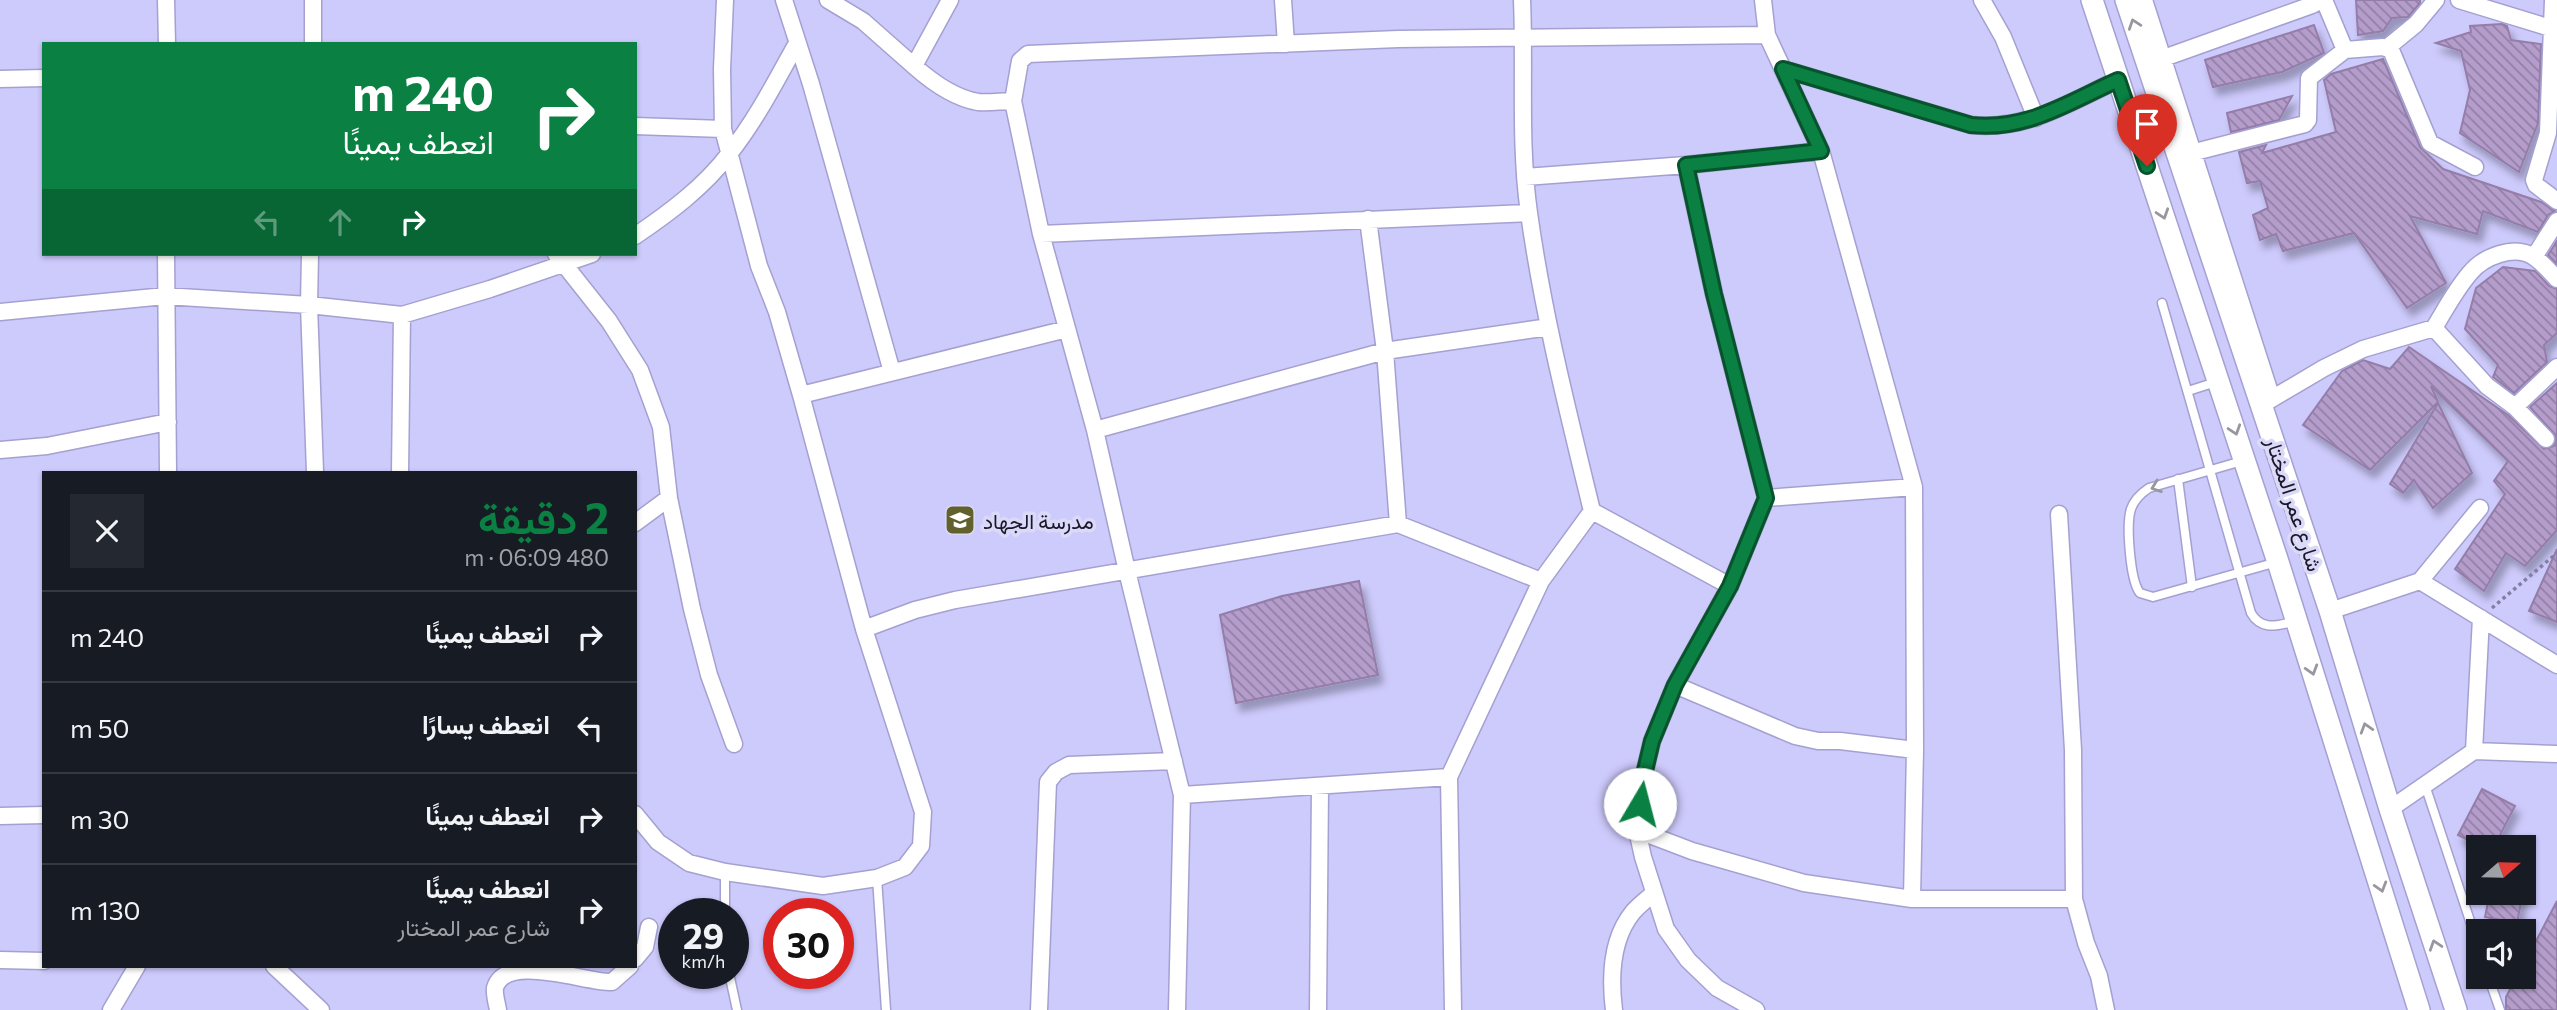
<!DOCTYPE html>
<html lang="ar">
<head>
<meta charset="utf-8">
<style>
	body { margin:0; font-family:Commissioner,Vazirmatn,sans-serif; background:#242831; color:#f1f3f6; direction:rtl; height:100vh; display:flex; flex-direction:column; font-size:26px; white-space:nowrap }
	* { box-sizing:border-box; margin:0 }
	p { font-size:23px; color:#9ea1a6 }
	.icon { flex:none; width:38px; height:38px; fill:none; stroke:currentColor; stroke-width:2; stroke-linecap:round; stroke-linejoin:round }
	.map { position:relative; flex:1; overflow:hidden; direction:ltr }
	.details { position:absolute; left:42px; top:471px; width:595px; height:497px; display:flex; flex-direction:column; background:#171b24; border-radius:0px; box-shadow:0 2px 5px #0004; direction:rtl }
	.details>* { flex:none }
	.guide { position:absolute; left:42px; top:42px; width:595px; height:214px; border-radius:0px; box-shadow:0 2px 5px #0004; direction:rtl; background:#0b8043; color:#fff; overflow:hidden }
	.needle { width:46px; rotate:70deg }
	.fabs { position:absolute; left:2466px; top:835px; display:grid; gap:14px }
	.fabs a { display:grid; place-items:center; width:70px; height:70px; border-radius:0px; background:#171b24; box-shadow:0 2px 5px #0004; font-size:35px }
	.speed { position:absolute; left:658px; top:898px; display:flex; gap:14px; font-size:35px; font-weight:700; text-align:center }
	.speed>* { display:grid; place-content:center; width:91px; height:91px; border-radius:50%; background:#171b24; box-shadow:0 2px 5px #0004; line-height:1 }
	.speed small { font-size:18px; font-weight:400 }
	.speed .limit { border:10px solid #d22; background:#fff; color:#111 }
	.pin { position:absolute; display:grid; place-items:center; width:60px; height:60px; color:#fff; margin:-72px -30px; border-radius:50% 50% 50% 0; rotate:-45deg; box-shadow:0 0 7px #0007 }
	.pin .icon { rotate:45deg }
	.me { position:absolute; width:77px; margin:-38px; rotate:8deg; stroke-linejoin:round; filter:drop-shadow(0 0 5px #0008) }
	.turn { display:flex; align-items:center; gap:24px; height:147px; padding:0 28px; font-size:32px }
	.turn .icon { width:91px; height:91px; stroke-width:2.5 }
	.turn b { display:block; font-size:49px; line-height:60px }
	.lanes { display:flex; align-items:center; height:66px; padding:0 28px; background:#0003; justify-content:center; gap:35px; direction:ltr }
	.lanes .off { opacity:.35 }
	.round { display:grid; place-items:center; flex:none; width:74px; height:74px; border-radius:0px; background:#242831 }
	.head { display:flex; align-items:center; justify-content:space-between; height:119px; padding:0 28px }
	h1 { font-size:42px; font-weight:700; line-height:52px; color:#0b8043 }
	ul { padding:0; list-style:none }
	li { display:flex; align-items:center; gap:21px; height:91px; padding:0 28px; border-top:2px solid #363941 }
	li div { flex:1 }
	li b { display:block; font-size:26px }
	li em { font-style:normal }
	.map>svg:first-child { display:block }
</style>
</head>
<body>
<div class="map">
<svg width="2557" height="1010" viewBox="0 0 2557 1010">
	<defs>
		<pattern id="building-back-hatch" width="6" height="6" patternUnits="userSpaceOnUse" patternTransform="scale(1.75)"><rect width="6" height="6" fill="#b49dcb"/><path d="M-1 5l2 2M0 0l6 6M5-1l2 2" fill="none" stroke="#927fa5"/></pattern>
		<filter id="shadow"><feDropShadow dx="4.5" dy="8" stdDeviation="3.5" flood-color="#0004"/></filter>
	</defs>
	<rect width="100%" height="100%" fill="#cdcafc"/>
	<path fill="url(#building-back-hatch)" stroke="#947da9" stroke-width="2" filter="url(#shadow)" d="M 2356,0 L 2420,0 L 2420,3 L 2408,17 L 2392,18 L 2383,31 L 2358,35 Z
		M 2502,24 L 2507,26 L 2511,40 L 2541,44 L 2538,123 L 2519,172 L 2460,133 L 2470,90 L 2461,51 L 2436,43 L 2471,32 L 2470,26 Z
		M 2314,25 L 2324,53 L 2282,72 L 2213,87 L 2205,60 Z
		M 2383,59 L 2420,147 L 2443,169 L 2541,202 L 2555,211 L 2548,215 L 2538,232 L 2483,211 L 2477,234 L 2410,216 L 2446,283 L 2407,308 L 2354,233 L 2283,251 L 2276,234 L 2260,240 L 2253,215 L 2268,208 L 2260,181 L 2247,183 L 2239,152 L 2266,145 L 2262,153 L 2336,132 L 2324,80 L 2331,74 Z
		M 2292,96 L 2279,120 L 2231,132 L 2227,113 Z
		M 2557,241 L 2557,264 L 2548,255 Z
		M 2503,267 L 2535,271 L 2549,286 L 2557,289 L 2557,333 L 2544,345 L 2547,362 L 2514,393 L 2493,377 L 2498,365 L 2465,329 L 2476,288 Z
		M 2409,347 L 2508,415 L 2544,449 L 2554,446 L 2556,436 L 2530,407 L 2557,383 L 2557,530 L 2525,566 L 2506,553 L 2484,591 L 2455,569 L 2505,494 L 2494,481 L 2508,461 L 2431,386 L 2438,402 L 2370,470 L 2303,425 L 2342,371 L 2363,360 L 2390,369 Z
		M 2438,403 L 2472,473 L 2433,508 L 2414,480 L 2403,493 L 2390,484 Z
		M 2557,549 L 2557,622 L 2529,611 Z
		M 1359,581 L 1378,675 L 1236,703 L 1220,615 L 1282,596 Z
		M 2482,789 L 2515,806 L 2494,847 L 2482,847 L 2458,835 Z
		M 2490,892 L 2523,892 L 2517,923 L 2485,917 Z
		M 2557,901 L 2557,1010 L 2506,1010 L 2506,997 L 2517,976 L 2524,976 L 2524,964 Z"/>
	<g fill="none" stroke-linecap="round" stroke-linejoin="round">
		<g stroke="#a4a1d1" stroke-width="11">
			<path id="service" d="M 2162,303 L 2251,613 C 2262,632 2279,625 2297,621
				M 2188,391 L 2216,382
				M 2242,461 L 2149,488 C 2140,494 2134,500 2131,509 C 2126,524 2130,581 2140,593 L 2153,597 L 2277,562
				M 2178,479 L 2192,587
				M 2425,785 L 2478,945
				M 725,872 L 725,914
				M 877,878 L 886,1010
				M 729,973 L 737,1010
				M 2488,976 L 2500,1010"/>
		</g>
		<g stroke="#a4a1d1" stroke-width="19">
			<path id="minor" d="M 166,0 L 167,44
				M 313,0 L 313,44
				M 725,0 L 722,69 L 723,129 L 759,266 L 777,312 L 801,395 L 1067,329
				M 784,0 L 811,84 L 892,372
				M 828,0 L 863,21 L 914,66
				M 950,0 L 914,66 C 932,82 954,98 978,102 C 989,103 1002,101 1013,101
				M 1283,0 L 1286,44
				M 1522,0 C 1525,71 1519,143 1529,213 C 1543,314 1568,412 1592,511
				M 1982,0 L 2003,37 L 2036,118
				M 2144,0 L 2272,399
				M 2324,0 L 2345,50 L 2383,47 L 2391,50 L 2430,143 L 2475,167
				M 2459,0 L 2557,30
				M 2553,0 L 2548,133 L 2534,180 L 2536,185 L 2557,201
				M 2388,47 L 2416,24 L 2436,0
				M 2161,59 L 2312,5 L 2321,0
				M 1783,69 L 1971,125 C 2027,131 2069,102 2118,80
				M 0,79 L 44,78
				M 635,126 L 723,129
				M 2191,153 L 2305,124 L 2308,120 L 2309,78 L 2345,50
				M 1525,177 L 1686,165
				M 1368,219 L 1385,351 L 1398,524
				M 1041,234 L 1529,213
				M 635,236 C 669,213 704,187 729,154 C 756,120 776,81 797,43
				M 166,254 L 168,472
				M 310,254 L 309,305 L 315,472
				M 556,254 L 609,321 L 640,370 L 661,427 L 669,498 L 692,609 L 709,675 L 734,744
				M 2534,257 L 2557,221
				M 0,312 L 165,296 L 309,305 L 402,315 L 400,472
				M 402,315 L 490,289 L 592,254
				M 2434,328 L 2487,386 L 2515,407 L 2546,439
				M 2263,404 L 2324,368 L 2363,349 L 2434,328 C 2445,310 2456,289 2470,273 C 2483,257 2514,244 2534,257 C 2542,262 2550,272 2557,279
				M 2515,407 L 2557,367
				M 1095,430 L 1385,351 L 1549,327
				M 0,450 L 47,446 L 168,422
				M 1766,498 L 1914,487
				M 2480,508 L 2420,581 L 2557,665
				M 2059,514 L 2073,750 L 2074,899 L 2086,943 L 2099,976 L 2106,1010
				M 635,523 L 669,498
				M 1730,586 L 1592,511 L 1541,581 L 1449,777 L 1182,795 L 1127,571 L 1095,430 L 1041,234 L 1013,101 L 1020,61 L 1028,54 L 1398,39 L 1767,35
				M 2330,611 L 2420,581
				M 864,629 L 915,610 L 955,600 L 1398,524 L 1541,581
				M 1675,685 L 1795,736 L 1818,741 L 1840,741 L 1915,750
				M 2474,751 L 2481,618
				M 1449,777 L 1453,1010
				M 2390,809 L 2474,751 L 2557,754
				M 635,814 L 658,842 L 689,863 L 725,872 L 823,886 L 877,878 L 905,867 L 921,846 L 923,812 L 864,629 L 801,395
				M 0,816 L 44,815
				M 1637,830 L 1692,851 L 1804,883 L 1912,899 L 1915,750 L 1914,487 L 1821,151 L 1767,35 L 1763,0
				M 1912,899 L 2074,899
				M 635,959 L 645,947 L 649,927
				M 0,960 L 44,961
				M 274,966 L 321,1010
				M 111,1010 L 137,966
				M 498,1010 C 497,1004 494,994 495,988 C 505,952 586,983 612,982 L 630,966
				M 1039,1010 L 1048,782 L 1056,772 L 1069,765 L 1174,761
				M 1177,1010 L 1182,795
				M 1318,1010 L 1320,787
				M 1614,1010 C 1610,978 1611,939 1633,912 C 1639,905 1647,899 1654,893
				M 1756,1010 L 1717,988 L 1688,960 L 1666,929 L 1643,857 L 1637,830 L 1643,779 L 1652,741 L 1675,685 L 1730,586 L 1766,498 L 1714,294 L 1686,165 L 1821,151"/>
		</g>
		<g stroke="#a4a1d1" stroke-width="24">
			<path id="tertiary" d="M 2092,0 L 2278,562 L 2419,1010
				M 2126,0 L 2330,611 L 2390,809 L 2456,1010"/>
		</g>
		<path stroke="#817fa3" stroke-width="3.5" stroke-dasharray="3.5 3.5" stroke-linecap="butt" d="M 2492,608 L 2557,553"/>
		<use href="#service" stroke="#fff" stroke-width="8"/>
		<use href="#minor" stroke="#fff" stroke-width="16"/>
		<use href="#tertiary" stroke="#fff" stroke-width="21"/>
	</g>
	<defs><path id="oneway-chevron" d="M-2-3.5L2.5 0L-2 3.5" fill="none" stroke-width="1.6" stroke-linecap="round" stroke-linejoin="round" transform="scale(1.75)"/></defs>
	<g stroke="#98979f">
		<use href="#oneway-chevron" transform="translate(2134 24) rotate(-109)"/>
		<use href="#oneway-chevron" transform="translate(2163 214) rotate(72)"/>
		<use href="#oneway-chevron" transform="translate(2235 430) rotate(72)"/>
		<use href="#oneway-chevron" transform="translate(2156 487) rotate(160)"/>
		<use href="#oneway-chevron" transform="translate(2312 670) rotate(73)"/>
		<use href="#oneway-chevron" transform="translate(2366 728) rotate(-107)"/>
		<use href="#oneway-chevron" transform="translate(2381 887) rotate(73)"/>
		<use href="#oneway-chevron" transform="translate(2435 945) rotate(-108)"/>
	</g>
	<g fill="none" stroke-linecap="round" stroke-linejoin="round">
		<g stroke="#07532c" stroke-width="18">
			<path id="route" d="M 1640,804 L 1643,779 L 1652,741 L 1675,685 L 1730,586 L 1766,498 L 1714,294 L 1686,165 L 1821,151 L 1783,69 L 1971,125 C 2027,131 2069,102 2118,80 L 2147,166"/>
		</g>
		<use href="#route" stroke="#0b8043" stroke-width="12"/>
	</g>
	<defs>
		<g id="school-square" transform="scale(1.575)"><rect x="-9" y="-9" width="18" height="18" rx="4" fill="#62612d" stroke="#dbd9f8"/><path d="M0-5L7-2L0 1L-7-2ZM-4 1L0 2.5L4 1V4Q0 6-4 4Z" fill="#fff"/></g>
	</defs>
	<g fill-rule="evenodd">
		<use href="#school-square" x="960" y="520"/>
	</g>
	<g text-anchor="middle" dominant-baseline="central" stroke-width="7" stroke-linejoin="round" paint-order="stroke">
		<g font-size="21" fill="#191729" stroke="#dbd9f8">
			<text transform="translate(2295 504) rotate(72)">شارع عمر المختار</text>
		</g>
		<g font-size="21" fill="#191729" stroke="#dbd9f8" text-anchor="start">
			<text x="983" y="520">مدرسة الجهاد</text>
		</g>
	</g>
</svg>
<div class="fabs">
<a><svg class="needle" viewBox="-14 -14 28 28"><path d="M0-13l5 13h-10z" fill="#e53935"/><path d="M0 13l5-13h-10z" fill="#9ea1a6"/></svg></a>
<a><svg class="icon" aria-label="sound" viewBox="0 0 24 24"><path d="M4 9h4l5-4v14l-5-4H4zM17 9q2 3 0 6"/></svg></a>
</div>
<div class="speed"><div>29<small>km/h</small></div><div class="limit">30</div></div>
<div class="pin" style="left:2147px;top:166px;background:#d93025"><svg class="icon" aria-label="arrive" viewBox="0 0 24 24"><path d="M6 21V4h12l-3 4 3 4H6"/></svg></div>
<svg class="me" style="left:1640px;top:804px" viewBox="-20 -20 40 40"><circle r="19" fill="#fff"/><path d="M0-13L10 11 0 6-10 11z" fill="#0b8043"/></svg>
<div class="guide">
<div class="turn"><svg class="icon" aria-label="right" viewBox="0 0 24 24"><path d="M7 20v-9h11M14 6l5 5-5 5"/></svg><div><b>240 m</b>انعطف يمينًا</div></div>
<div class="lanes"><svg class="icon off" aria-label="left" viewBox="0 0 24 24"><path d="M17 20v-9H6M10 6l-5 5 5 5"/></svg><svg class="icon off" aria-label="ahead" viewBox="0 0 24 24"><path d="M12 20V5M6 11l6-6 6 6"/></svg><svg class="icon" aria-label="right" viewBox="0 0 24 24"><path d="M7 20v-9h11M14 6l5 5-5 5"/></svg></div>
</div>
<section class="details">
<div class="head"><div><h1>2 دقيقة</h1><p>480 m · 06:09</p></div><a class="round"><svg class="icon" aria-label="close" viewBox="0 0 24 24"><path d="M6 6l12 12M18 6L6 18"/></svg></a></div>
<ul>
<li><svg class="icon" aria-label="right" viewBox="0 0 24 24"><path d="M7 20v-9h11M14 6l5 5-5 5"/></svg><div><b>انعطف يمينًا</b></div><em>240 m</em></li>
<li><svg class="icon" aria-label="left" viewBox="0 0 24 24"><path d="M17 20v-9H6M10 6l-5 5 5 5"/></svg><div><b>انعطف يسارًا</b></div><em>50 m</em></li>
<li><svg class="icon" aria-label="right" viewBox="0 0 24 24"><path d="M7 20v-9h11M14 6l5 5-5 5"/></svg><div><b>انعطف يمينًا</b></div><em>30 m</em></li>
<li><svg class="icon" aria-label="right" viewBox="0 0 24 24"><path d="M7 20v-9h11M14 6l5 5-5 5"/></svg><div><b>انعطف يمينًا</b><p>شارع عمر المختار</p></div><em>130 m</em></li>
</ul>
</section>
</div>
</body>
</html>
